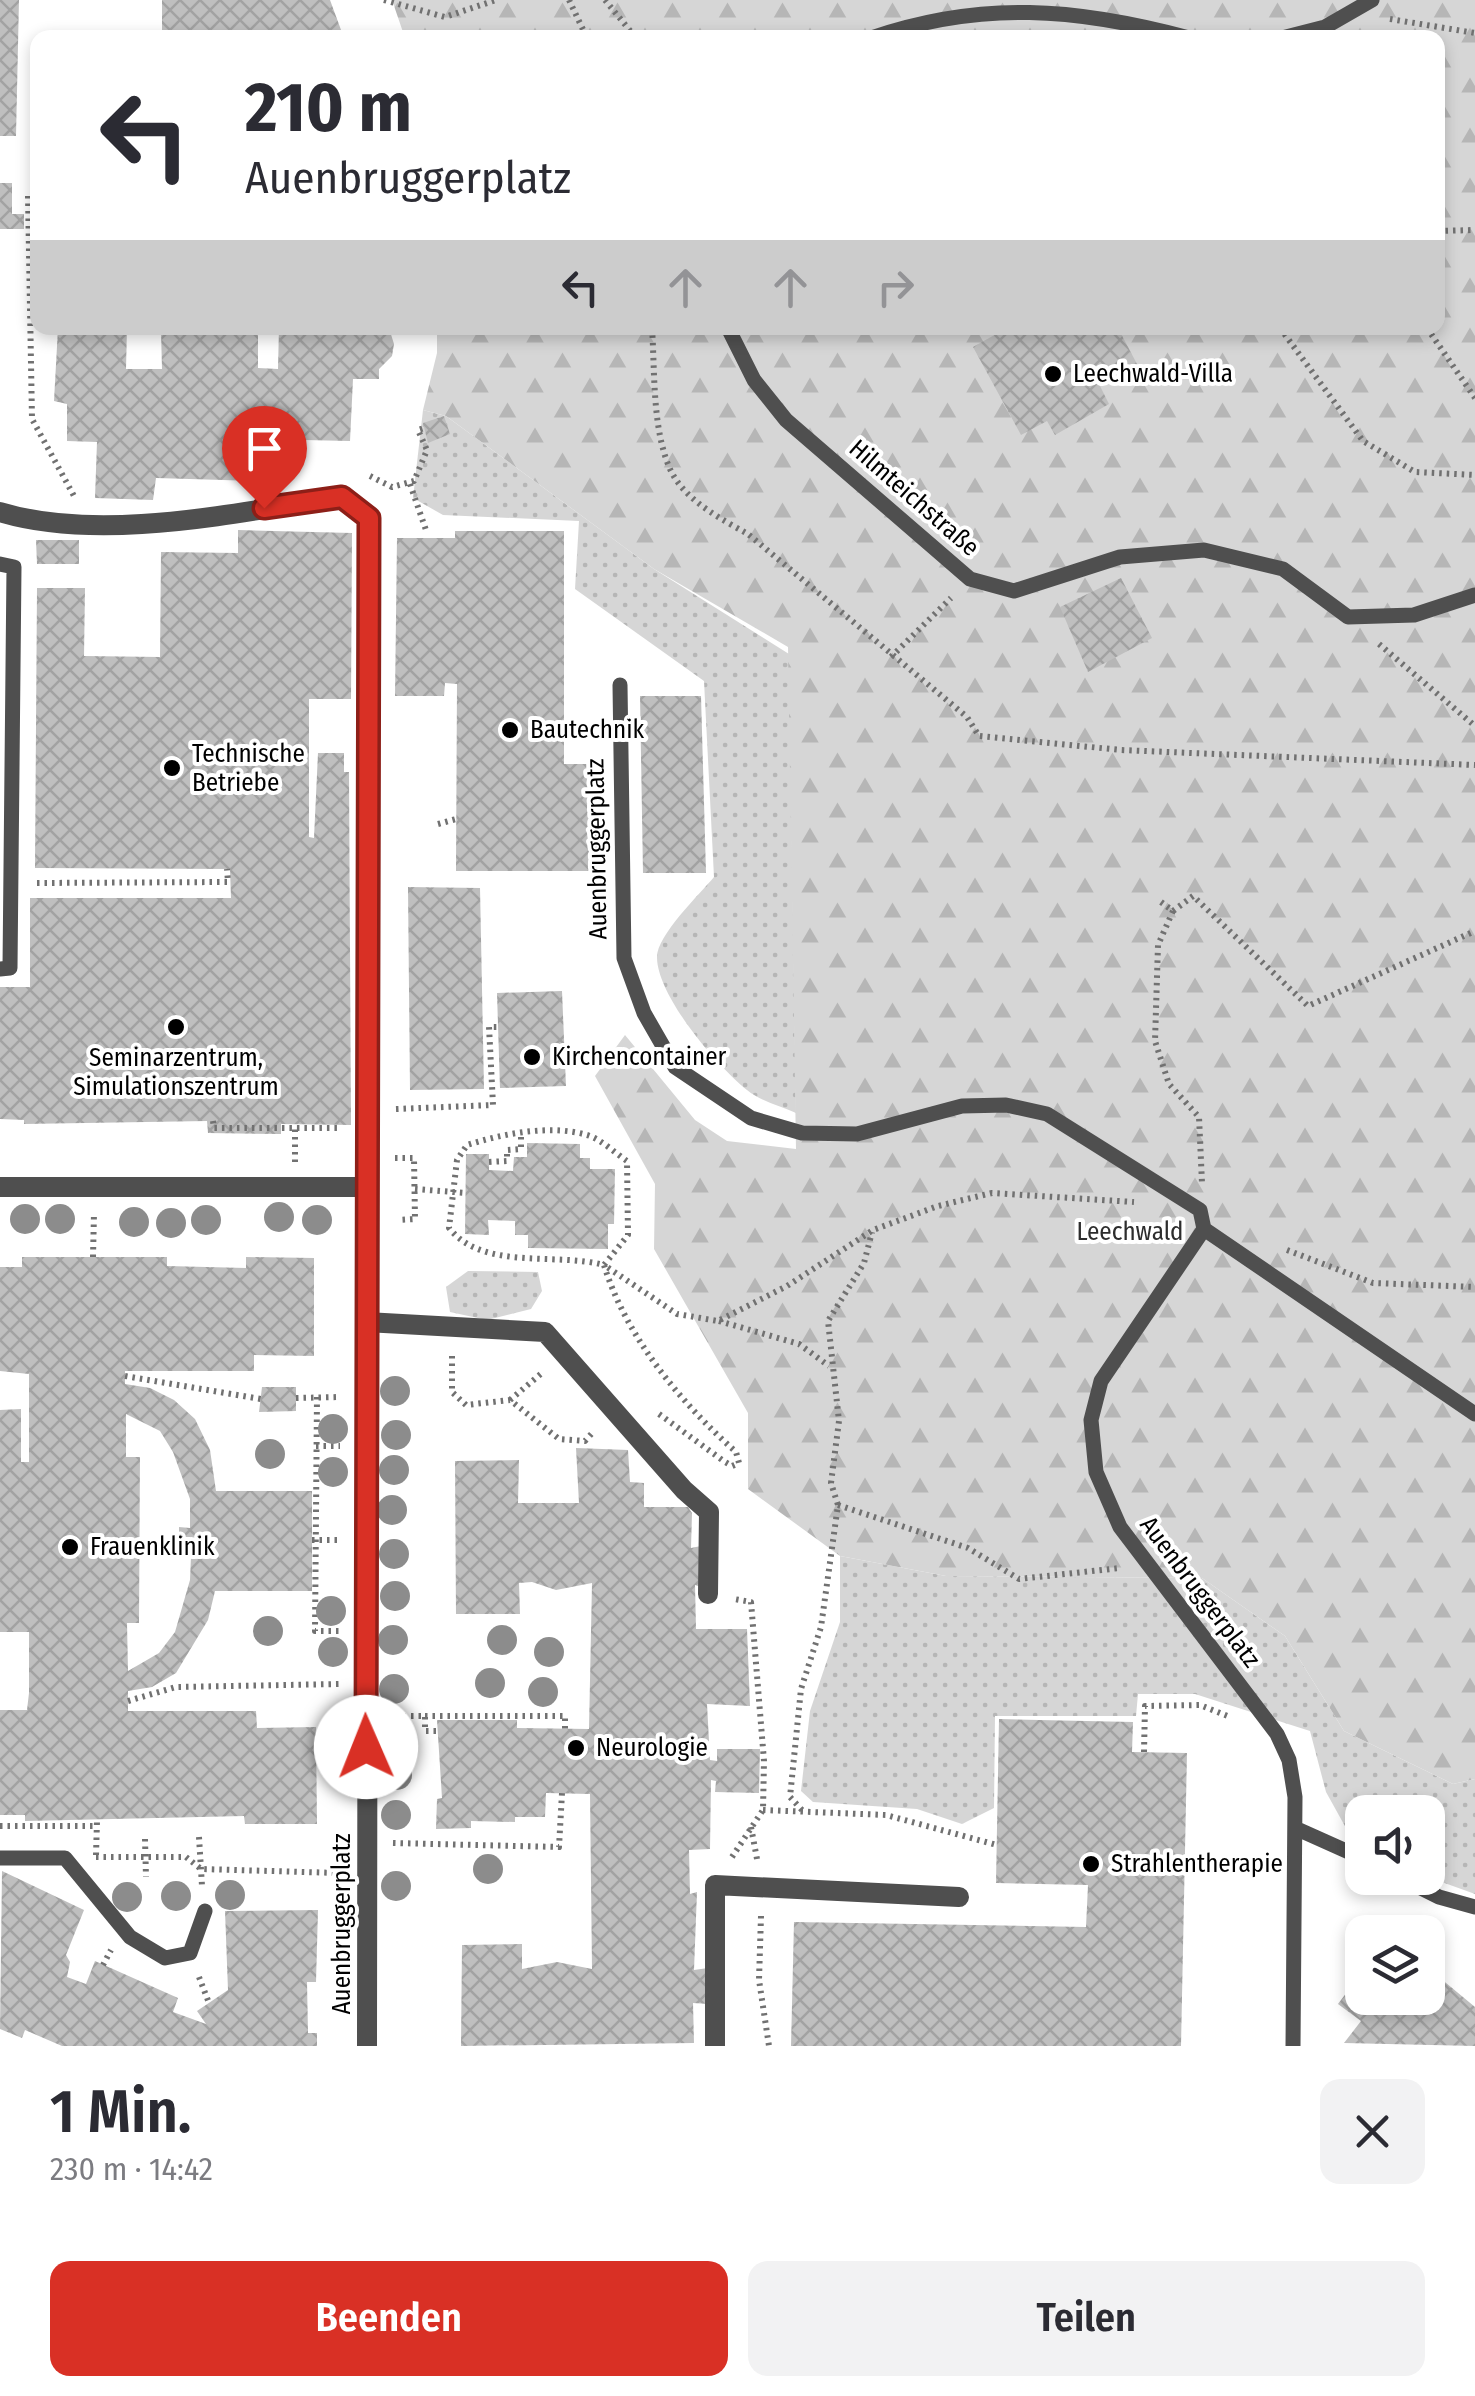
<!DOCTYPE html>
<html lang="de">
<head>
<meta charset="utf-8">
<style>
	body { margin:0; font-family:"Fira Sans Condensed",sans-serif; background:#f2f2f3; color:#2b2b33; height:100vh; display:flex; flex-direction:column; font-size:38px; white-space:nowrap }
	* { box-sizing:border-box; margin:0 }
	p { font-size:32px; color:#7c7c81 }
	.icon { flex:none; width:55px; height:55px; fill:none; stroke:currentColor; stroke-width:2; stroke-linecap:round; stroke-linejoin:round }
	.map { position:relative; height:2046px; overflow:hidden }
	.side { display:flex; flex-direction:column; background:#fff; flex:1 }
	.side>* { flex:none }
	.banner { position:absolute; left:30px; top:30px; width:1415px; height:305px; border-radius:20px; box-shadow:0 5px 15px #0003; background:#fff; color:#2b2b33; overflow:hidden }
	.fabs { position:absolute; left:1345px; top:1795px; display:grid; gap:20px }
	.fabs a { display:grid; place-items:center; width:100px; height:100px; border-radius:20px; background:#fff; box-shadow:0 5px 15px #0003; font-size:50px }
	.pin { position:absolute; display:grid; place-items:center; width:85px; height:85px; color:#fff; margin:-102px -42px; border-radius:50% 50% 50% 0; rotate:-45deg; box-shadow:0 0 10px #0007 }
	.pin .icon { rotate:45deg }
	.me { position:absolute; width:110px; margin:-55px; rotate:359deg; stroke-linejoin:round; filter:drop-shadow(0 0 8px #0008) }
	.turn { display:flex; align-items:center; gap:35px; height:210px; padding:0 50px; font-size:45px }
	.turn .icon { width:130px; height:130px; stroke-width:2.5 }
	.turn b { display:block; font-size:70px; line-height:85px }
	.lanes { display:flex; align-items:center; height:95px; padding:0 50px; background:#0003; justify-content:center; gap:50px; direction:ltr }
	.lanes .off { opacity:.35 }
	.round { display:grid; place-items:center; flex:none; width:105px; height:105px; border-radius:20px; background:#f2f2f3 }
	.headline { display:flex; align-items:center; justify-content:space-between; height:170px; padding:0 50px }
	h1 { font-size:60px; font-weight:600; line-height:75px }
	.button { display:flex; gap:20px; margin-top:auto; padding:20px 50px }
	.button a { flex:1; height:115px; border-radius:20px; background:#d93025; color:#fff; font-size:40px; font-weight:600; line-height:115px; text-align:center }
	.button a+a { background:#f2f2f3; color:#2b2b33 }
	.map>svg:first-child { display:block }
</style>
</head>
<body>
<div class="map">
<svg width="1475" height="2046" viewBox="0 0 1475 2046">
	<defs>
		<pattern id="grass-dots" width="8" height="8" patternUnits="userSpaceOnUse" patternTransform="scale(2.5)"><rect width="8" height="8" fill="#d6d6d6"/><path d="M2 2h.1M6 6h.1" fill="none" stroke="#b6b6b6" stroke-width="1.8" stroke-linecap="round"/></pattern>
		<pattern id="forest-firs" width="22" height="20" patternUnits="userSpaceOnUse" patternTransform="scale(2.5)"><rect width="22" height="20" fill="#d6d6d6"/><path d="M5 1l3.5 6h-7zM16 11l3.5 6h-7z" fill="#b6b6b6"/></pattern>
		<pattern id="building-cross-hatch" width="8" height="8" patternUnits="userSpaceOnUse" patternTransform="scale(2.5)"><rect width="8" height="8" fill="#bfbfbf"/><path d="M0 0l8 8M0 8l8-8" fill="none" stroke="#a2a2a2"/></pattern>
	</defs>
	<rect width="100%" height="100%" fill="#fff"/>
	<path fill="url(#grass-dots)" d="M 423,410 L 446,416 L 654,569 L 789,654 L 796,1113 C 780,1106 760,1101 747,1090 C 717,1066 658,997 657,958 C 656,936 700,894 714,877 L 704,681 L 575,589 L 579,521 L 443,515 L 413,498 Z
		M 468,1271 L 538,1272 L 542,1291 L 531,1309 L 487,1320 L 450,1312 L 446,1287 Z
		M 840,1556 L 946,1576 L 1202,1578 L 1285,1636 L 1344,1731 L 1453,1784 L 1475,1779 L 1475,1894 L 1428,1877 L 1428,1812 L 1362,1812 L 1362,1849 L 1356,1846 L 1326,1792 L 1310,1731 L 1195,1694 L 1138,1694 L 1136,1716 L 995,1716 L 994,1808 L 962,1824 L 917,1809 L 813,1802 L 801,1791 L 810,1711 L 840,1622 Z"/>
	<path fill="url(#forest-firs)" d="M 392,0 L 1475,0 L 1475,1779 L 1453,1784 L 1344,1731 L 1285,1636 L 1202,1578 L 946,1576 L 840,1556 L 748,1489 L 748,1413 L 654,1249 L 655,1184 L 595,1076 L 625,1035 L 695,1120 L 727,1141 L 796,1149 L 788,647 L 654,569 L 446,416 L 423,410 L 437,353 L 437,328 L 1438,328 L 1438,38 L 405,38 Z"/>
	<path fill="url(#building-cross-hatch)" fill-rule="evenodd" d="M 0,0 L 19,0 L 16,136 L 0,136 Z
		M 162,0 L 330,0 L 344,38 L 162,38 Z
		M 0,183 L 12,183 L 12,214 L 24,214 L 24,229 L 0,229 Z
		M 58,328 L 127,328 L 126,369 L 162,369 L 161,331 L 194,328 L 258,333 L 258,368 L 278,369 L 279,328 L 389,328 L 394,344 L 392,356 L 379,369 L 379,379 L 353,379 L 350,441 L 258,439 L 258,481 L 156,478 L 153,500 L 95,498 L 97,442 L 67,441 L 67,404 L 54,401 Z
		M 1007,328 L 1118,328 L 1137,364 L 1099,384 L 1109,404 L 1055,435 L 1047,421 L 1021,435 L 973,347 Z
		M 444,416 L 450,434 L 428,443 L 423,423 Z
		M 238,530 L 352,533 L 351,699 L 309,699 L 309,837 L 314,838 L 318,753 L 344,753 L 344,772 L 349,772 L 351,1125 L 281,1124 L 281,1134 L 208,1133 L 207,1121 L 24,1124 L 24,1120 L 0,1119 L 0,987 L 30,987 L 30,898 L 231,898 L 230,869 L 35,868 L 37,588 L 85,588 L 84,656 L 160,657 L 161,552 L 238,553 Z
		M 455,531 L 564,531 L 564,764 L 606,764 L 606,871 L 456,871 L 457,684 L 445,683 L 444,696 L 395,696 L 397,538 L 455,538 Z
		M 36,540 L 79,540 L 79,564 L 37,564 Z
		M 1121,578 L 1152,638 L 1088,672 L 1060,607 Z
		M 640,696 L 701,696 L 706,873 L 643,873 Z
		M 408,887 L 480,888 L 484,1089 L 410,1090 Z
		M 562,991 L 566,1086 L 500,1088 L 497,993 Z
		M 527,1143 L 580,1144 L 580,1158 L 590,1158 L 590,1169 L 615,1169 L 614,1224 L 608,1224 L 608,1249 L 528,1248 L 528,1235 L 515,1235 L 515,1221 L 488,1220 L 489,1235 L 465,1234 L 466,1154 L 489,1154 L 489,1170 L 513,1171 L 514,1157 L 527,1157 Z
		M 22,1257 L 167,1257 L 167,1266 L 246,1268 L 246,1257 L 314,1258 L 314,1356 L 254,1355 L 254,1371 L 125,1371 L 125,1384 L 150,1388 L 174,1400 L 195,1419 L 210,1450 L 216,1491 L 312,1491 L 312,1591 L 215,1591 L 208,1620 L 176,1673 L 152,1687 L 128,1691 L 128,1711 L 256,1711 L 257,1728 L 316,1727 L 317,1824 L 245,1824 L 244,1816 L 25,1821 L 25,1815 L 0,1815 L 0,1710 L 27,1710 L 29,1693 L 29,1632 L 0,1632 L 0,1410 L 21,1409 L 21,1462 L 29,1462 L 29,1374 L 0,1371 L 0,1267 L 22,1267 ZM 126,1414 L 160,1431 L 173,1452 L 190,1499 L 190,1528 L 179,1527 L 179,1555 L 191,1556 L 190,1580 L 175,1632 L 159,1653 L 128,1671 L 127,1623 L 139,1623 L 140,1457 L 126,1457 Z
		M 262,1387 L 296,1387 L 296,1411 L 259,1412 Z
		M 576,1448 L 628,1450 L 630,1482 L 644,1483 L 644,1507 L 688,1507 L 692,1513 L 691,1548 L 701,1546 L 701,1587 L 695,1585 L 696,1629 L 747,1629 L 750,1706 L 707,1704 L 710,1760 L 717,1761 L 717,1749 L 760,1749 L 759,1793 L 715,1792 L 716,1781 L 711,1780 L 710,1849 L 689,1850 L 690,1894 L 697,1892 L 694,1970 L 708,1968 L 708,2004 L 693,2003 L 694,2043 L 461,2046 L 462,1945 L 522,1944 L 522,1969 L 557,1962 L 592,1969 L 590,1794 L 546,1793 L 545,1817 L 515,1817 L 515,1822 L 471,1821 L 471,1828 L 436,1829 L 437,1799 L 442,1798 L 437,1720 L 517,1720 L 517,1728 L 589,1729 L 592,1583 L 556,1590 L 532,1582 L 519,1583 L 520,1614 L 456,1614 L 455,1461 L 519,1460 L 518,1503 L 579,1503 Z
		M 999,1719 L 1133,1722 L 1132,1752 L 1187,1753 L 1181,2046 L 791,2046 L 794,1922 L 1086,1927 L 1088,1885 L 996,1883 Z
		M 2,1871 L 84,1910 L 66,1955 L 70,1962 L 67,1977 L 86,1984 L 95,1961 L 178,1998 L 173,2012 L 206,2024 L 197,2011 L 228,1990 L 225,1911 L 318,1910 L 316,1982 L 307,1982 L 308,2033 L 317,2033 L 317,2046 L 62,2046 L 25,2030 L 22,2038 L 0,2029 Z
		M 1428,1968 L 1475,2007 L 1475,2046 L 1344,2043 L 1361,2021 L 1338,2004 L 1353,1984 L 1362,1991 L 1362,1998 L 1371,1998 L 1387,2010 L 1397,1998 L 1428,1998 Z"/>
	<g fill="none" stroke-linecap="round" stroke-linejoin="round">
		<path stroke="#717171" stroke-width="6" stroke-dasharray="2.5 5" stroke-linecap="butt" d="M 384,0 L 445,17 L 496,0
			M 569,0 L 587,38
			M 605,0 L 636,38
			M 1390,19 L 1475,33
			M 28,196 L 32,419 L 74,496
			M 1438,231 L 1475,230
			M 652,328 C 655,372 652,428 670,469 C 684,500 721,519 748,534 L 967,717 L 979,736 L 1121,750 L 1475,765
			M 1280,328 L 1363,441 L 1415,472 L 1475,475
			M 1427,328 L 1475,398
			M 370,476 L 392,487 L 414,481 L 427,450 L 418,430 L 424,428
			M 410,484 L 427,533
			M 1379,644 L 1475,726
			M 891,657 L 951,598
			M 438,824 L 456,819
			M 37,883 L 228,882 L 227,869
			M 1161,902 L 1173,911 L 1193,896 L 1308,1006 L 1475,931
			M 1173,911 L 1158,945 L 1155,1041 L 1169,1084 L 1199,1117 L 1202,1183
			M 396,1109 L 493,1105 L 489,1027 L 498,1027
			M 213,1121 L 214,1128 L 340,1128
			M 395,1158 L 414,1158 L 415,1219 L 398,1220
			M 295,1162 L 295,1128
			M 489,1162 L 507,1161 L 507,1150 L 521,1149 L 521,1133
			M 415,1189 L 466,1193
			M 1287,1250 L 1373,1283 L 1475,1287
			M 93,1257 L 94,1213
			M 719,1321 L 799,1344 L 829,1366
			M 452,1356 L 452,1392 L 466,1405 L 510,1400 L 559,1439 L 585,1441 L 594,1431
			M 125,1376 L 261,1399
			M 317,1397 L 315,1631 L 340,1631
			M 296,1398 L 339,1397
			M 510,1400 L 543,1372
			M 659,1414 L 725,1462 L 732,1466 L 739,1463 L 736,1452 C 681,1403 626,1337 604,1265 C 555,1252 483,1271 449,1228 L 457,1160 L 467,1145 C 502,1134 550,1124 587,1135 C 601,1139 615,1153 627,1161 L 628,1235 L 604,1265 L 677,1314 L 718,1321 L 787,1286 L 873,1230 L 938,1206 L 992,1193 L 1134,1202
			M 316,1446 L 340,1446
			M 838,1505 L 968,1548 L 1019,1579 L 1120,1568
			M 312,1540 L 339,1540
			M 128,1701 L 176,1687 L 340,1684
			M 396,1716 L 425,1716 L 425,1731 L 437,1731
			M 425,1716 L 565,1716 L 565,1729
			M 1144,1752 L 1145,1706 L 1200,1705 L 1230,1717
			M 763,1810 L 886,1815 L 997,1845
			M 802,1810 L 790,1797 L 801,1689 L 821,1627 L 838,1505 L 831,1483 L 839,1421 L 828,1321 L 864,1263 L 872,1232
			M 0,1826 L 97,1826
			M 751,1827 L 757,1859
			M 199,1837 L 202,1886
			M 145,1839 L 146,1877
			M 393,1843 L 559,1847 L 562,1793
			M 96,1855 L 97,1821
			M 96,1857 L 186,1857 L 201,1869 L 339,1873
			M 732,1857 L 763,1810 L 764,1761 L 751,1602 L 734,1599
			M 761,1916 L 759,1980 L 769,2046
			M 103,1965 L 111,1950
			M 199,1977 L 209,2003"/>
		<path stroke="#4f4f4f" stroke-width="15" d="M 871,38 C 982,0 1077,8 1189,38
			M 1282,38 L 1325,27 L 1372,0
			M 728,328 L 754,380 L 786,420 L 970,579 L 1014,591 L 1120,557 L 1204,550 L 1283,569 L 1348,617 L 1414,615 L 1475,595
			M 0,564 L 14,567 L 10,968 L 0,969
			M 620,685 L 624,958 L 644,1013 L 675,1067 L 751,1118 L 802,1133 L 857,1134 L 962,1106 L 1006,1105 L 1047,1114 L 1200,1210 L 1204,1229 L 1475,1414
			M 1204,1229 L 1101,1381 L 1091,1420 L 1096,1472 L 1120,1527 L 1277,1734 L 1289,1760 L 1295,1797 L 1293,2046
			M 1295,1828 L 1362,1858
			M 0,1858 L 65,1858 L 130,1937 L 165,1958 L 190,1953 L 205,1911
			M 1401,1878 L 1439,1897 L 1475,1907"/>
		<path stroke="#4f4f4f" stroke-width="20" d="M 0,512 C 102,543 238,512 341,497 L 369,518 L 367,2046
			M 0,1187 L 367,1187
			M 366,1322 L 545,1332 L 684,1490 L 709,1512 L 708,1594
			M 715,2046 L 715,1885 L 959,1897"/>
	</g>
	<g fill="#8c8c8c">
		<circle cx="279" cy="1217" r="15"/>
		<circle cx="25" cy="1219" r="15"/>
		<circle cx="60" cy="1219" r="15"/>
		<circle cx="206" cy="1220" r="15"/>
		<circle cx="317" cy="1220" r="15"/>
		<circle cx="134" cy="1222" r="15"/>
		<circle cx="171" cy="1223" r="15"/>
		<circle cx="395" cy="1391" r="15"/>
		<circle cx="333" cy="1429" r="15"/>
		<circle cx="396" cy="1435" r="15"/>
		<circle cx="270" cy="1454" r="15"/>
		<circle cx="394" cy="1470" r="15"/>
		<circle cx="333" cy="1472" r="15"/>
		<circle cx="392" cy="1510" r="15"/>
		<circle cx="394" cy="1554" r="15"/>
		<circle cx="395" cy="1596" r="15"/>
		<circle cx="331" cy="1611" r="15"/>
		<circle cx="268" cy="1631" r="15"/>
		<circle cx="393" cy="1640" r="15"/>
		<circle cx="502" cy="1640" r="15"/>
		<circle cx="333" cy="1652" r="15"/>
		<circle cx="549" cy="1652" r="15"/>
		<circle cx="490" cy="1683" r="15"/>
		<circle cx="394" cy="1689" r="15"/>
		<circle cx="543" cy="1692" r="15"/>
		<circle cx="395" cy="1739" r="15"/>
		<circle cx="397" cy="1775" r="15"/>
		<circle cx="396" cy="1815" r="15"/>
		<circle cx="488" cy="1869" r="15"/>
		<circle cx="396" cy="1886" r="15"/>
		<circle cx="230" cy="1895" r="15"/>
		<circle cx="176" cy="1896" r="15"/>
		<circle cx="127" cy="1897" r="15"/>
	</g>
	<g fill="none" stroke-linecap="round" stroke-linejoin="round">
		<g stroke="#8d1f18" stroke-width="25">
			<path id="route" d="M 264,508 L 342,497 L 369,518 L 366,1747"/>
		</g>
		<use href="#route" stroke="#d93025" stroke-width="18"/>
	</g>
	<g fill="#000" stroke="#fff" stroke-width="4">
		<circle cx="1053" cy="374" r="10"/>
		<circle cx="510" cy="730" r="10"/>
		<circle cx="172" cy="768" r="10"/>
		<circle cx="176" cy="1027" r="10"/>
		<circle cx="532" cy="1057" r="10"/>
		<circle cx="70" cy="1547" r="10"/>
		<circle cx="576" cy="1748" r="10"/>
		<circle cx="1091" cy="1864" r="10"/>
	</g>
	<g text-anchor="middle" dominant-baseline="central" stroke-width="8" stroke-linejoin="round" paint-order="stroke">
		<g font-size="25" fill="#000" stroke="#fff" text-anchor="start">
			<text x="1073" y="374">Leechwald-Villa</text>
			<text x="530" y="730">Bautechnik</text>
			<text x="192" y="754">Technische<tspan x="192" dy="29">Betriebe</tspan></text>
			<text x="552" y="1057">Kirchencontainer</text>
			<text x="176" y="1058" text-anchor="middle">Seminarzentrum,<tspan x="176" dy="29">Simulationszentrum</tspan></text>
			<text x="90" y="1547">Frauenklinik</text>
			<text x="596" y="1748">Neurologie</text>
			<text x="1111" y="1864">Strahlentherapie</text>
		</g>
		<g font-size="25" fill="#000" stroke="#fff">
			<text transform="translate(914 498) rotate(41)">Hilmteichstraße</text>
			<text transform="translate(597 849) rotate(-91)">Auenbruggerplatz</text>
			<text transform="translate(1200 1592) rotate(53)">Auenbruggerplatz</text>
			<text transform="translate(342 1924) rotate(-90)">Auenbruggerplatz</text>
		</g>
		<g font-size="25" fill="#2d2d2d" stroke="#fff">
			<text x="1130" y="1232">Leechwald</text>
		</g>
	</g>
</svg>
<div class="fabs">
<a><svg class="icon" aria-label="sound" viewBox="0 0 24 24"><path d="M4 9h4l5-4v14l-5-4H4zM17 9q2 3 0 6"/></svg></a>
<a><svg class="icon" aria-label="layers" viewBox="0 0 24 24"><path d="M12 4l9 5-9 5-9-5zM3 14l9 5 9-5"/></svg></a>
</div>
<div class="pin" style="left:264px;top:508px;background:#d93025"><svg class="icon" aria-label="arrive" viewBox="0 0 24 24"><path d="M6 21V4h12l-3 4 3 4H6"/></svg></div>
<svg class="me" style="left:366px;top:1747px" viewBox="-20 -20 40 40"><circle r="19" fill="#fff"/><path d="M0-13L10 11 0 6-10 11z" fill="#d93025"/></svg>
<div class="banner">
<div class="turn"><svg class="icon" aria-label="left" viewBox="0 0 24 24"><path d="M17 20v-9H6M10 6l-5 5 5 5"/></svg><div><b>210 m</b>Auenbruggerplatz</div></div>
<div class="lanes"><svg class="icon" aria-label="left" viewBox="0 0 24 24"><path d="M17 20v-9H6M10 6l-5 5 5 5"/></svg><svg class="icon off" aria-label="ahead" viewBox="0 0 24 24"><path d="M12 20V5M6 11l6-6 6 6"/></svg><svg class="icon off" aria-label="ahead" viewBox="0 0 24 24"><path d="M12 20V5M6 11l6-6 6 6"/></svg><svg class="icon off" aria-label="right" viewBox="0 0 24 24"><path d="M7 20v-9h11M14 6l5 5-5 5"/></svg></div>
</div>
</div>
<section class="side">
<div class="headline"><div><h1>1 Min.</h1><p>230 m · 14:42</p></div><a class="round"><svg class="icon" aria-label="close" viewBox="0 0 24 24"><path d="M6 6l12 12M18 6L6 18"/></svg></a></div>
<div class="button"><a>Beenden</a><a>Teilen</a></div>
</section>
</body>
</html>
